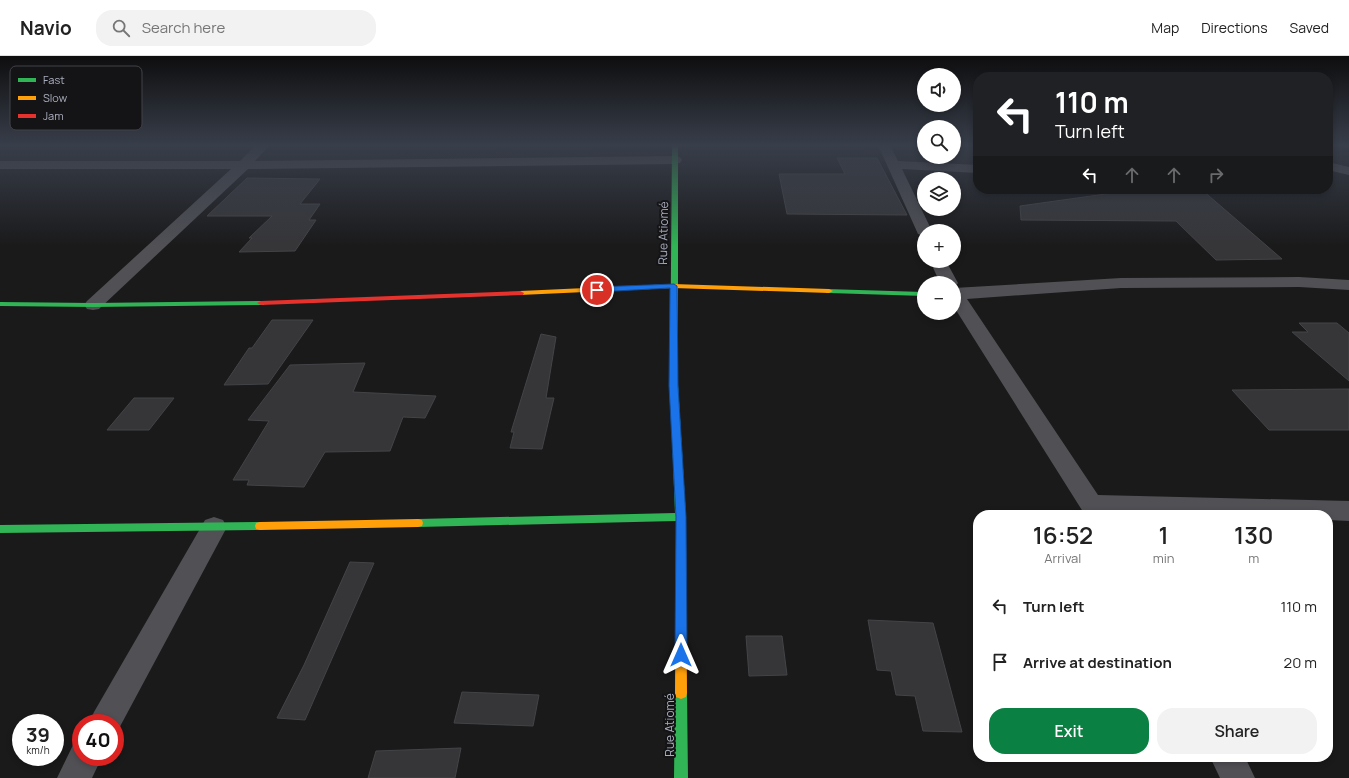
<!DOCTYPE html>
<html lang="en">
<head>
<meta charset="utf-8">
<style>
	body { margin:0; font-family:Manrope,sans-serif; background:#f2f2f2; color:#222; height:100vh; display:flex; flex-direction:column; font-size:15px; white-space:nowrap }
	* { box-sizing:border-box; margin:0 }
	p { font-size:13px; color:#767676 }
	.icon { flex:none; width:22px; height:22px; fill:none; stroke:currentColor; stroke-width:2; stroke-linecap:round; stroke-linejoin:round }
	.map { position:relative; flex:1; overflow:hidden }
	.panel { position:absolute; left:973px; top:454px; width:360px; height:252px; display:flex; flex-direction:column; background:#fff; border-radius:16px; box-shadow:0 2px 6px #0003 }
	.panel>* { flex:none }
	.guide { position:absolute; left:973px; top:16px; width:360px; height:122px; border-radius:16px; box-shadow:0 2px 6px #0003; background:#202124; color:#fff; overflow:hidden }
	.tools { position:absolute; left:917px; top:12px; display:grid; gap:8px }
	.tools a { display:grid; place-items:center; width:44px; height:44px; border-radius:50%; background:#fff; box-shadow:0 2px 6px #0003; font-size:20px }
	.speed { position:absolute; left:12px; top:658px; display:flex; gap:8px; font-size:20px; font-weight:700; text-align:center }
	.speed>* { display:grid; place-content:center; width:52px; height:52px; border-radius:50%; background:#fff; box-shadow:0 2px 6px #0003; line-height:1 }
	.speed small { font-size:10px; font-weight:400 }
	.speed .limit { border:6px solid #d22; background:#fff; color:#111 }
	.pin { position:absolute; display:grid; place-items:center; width:34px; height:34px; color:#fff; margin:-17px; border:2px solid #fff; border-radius:50%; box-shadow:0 1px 4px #0007 }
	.me { position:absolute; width:44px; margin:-22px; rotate:0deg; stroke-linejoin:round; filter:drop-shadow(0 0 3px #0008) }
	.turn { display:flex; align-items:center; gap:14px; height:84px; padding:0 16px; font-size:18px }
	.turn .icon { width:52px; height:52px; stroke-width:2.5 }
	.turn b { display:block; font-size:28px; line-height:34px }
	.lanes { display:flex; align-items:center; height:38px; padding:0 16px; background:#0003; justify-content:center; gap:20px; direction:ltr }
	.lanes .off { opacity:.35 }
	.eta { display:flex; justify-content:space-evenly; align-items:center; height:68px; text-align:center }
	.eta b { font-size:24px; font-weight:600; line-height:28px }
	.primary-button { display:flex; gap:8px; margin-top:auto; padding:8px 16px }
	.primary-button a { flex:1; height:46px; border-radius:16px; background:#0b8043; color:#fff; font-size:16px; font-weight:600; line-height:46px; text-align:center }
	.primary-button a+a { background:#f2f2f2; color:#222 }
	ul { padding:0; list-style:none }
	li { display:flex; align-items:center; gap:12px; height:56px; padding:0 16px }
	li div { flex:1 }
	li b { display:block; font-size:15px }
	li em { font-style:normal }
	header { display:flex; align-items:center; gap:24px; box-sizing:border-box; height:56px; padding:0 20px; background:#fff; border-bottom:1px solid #e0e0e0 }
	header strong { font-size:19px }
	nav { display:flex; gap:22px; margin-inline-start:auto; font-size:14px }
	.search { width:280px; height:36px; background:#f2f2f2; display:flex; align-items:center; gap:10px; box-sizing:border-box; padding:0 14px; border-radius:16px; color:#767676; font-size:15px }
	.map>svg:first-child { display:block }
</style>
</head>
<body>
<header>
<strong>Navio</strong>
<div class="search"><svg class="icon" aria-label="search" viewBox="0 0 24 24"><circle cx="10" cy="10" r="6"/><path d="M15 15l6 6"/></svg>Search here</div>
<nav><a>Map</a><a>Directions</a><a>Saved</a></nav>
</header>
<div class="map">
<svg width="1349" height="722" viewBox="0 0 1349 722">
	<rect width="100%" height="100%" fill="#1a1a1b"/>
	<path fill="#363639" stroke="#434447" d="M 837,102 L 877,102 L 907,159 L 787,158 L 779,118 L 845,118 Z
		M 247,122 L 320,123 L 300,148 L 320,148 L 309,164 L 316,164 L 295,195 L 239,196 L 252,182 L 249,182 L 272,160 L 207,160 Z
		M 1185,133 L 1201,133 L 1282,203 L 1216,204 L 1176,165 L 1021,164 L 1020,150 L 1134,134 L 1143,137 L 1151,137 Z
		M 272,264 L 313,264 L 268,328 L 224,329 L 249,292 L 252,292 Z
		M 1299,267 L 1337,267 L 1349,277 L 1349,325 L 1292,276 L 1308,276 Z
		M 541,278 L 556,281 L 546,342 L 554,342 L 542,393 L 510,392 L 514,376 L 511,376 Z
		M 365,307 L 353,336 L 436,340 L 425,362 L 403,361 L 390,395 L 325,396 L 304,431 L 247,429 L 249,424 L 233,424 L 269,365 L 248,364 L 290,309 Z
		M 1349,333 L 1349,374 L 1269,374 L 1232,334 Z
		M 134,342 L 174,342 L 149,374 L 107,374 Z
		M 350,506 L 374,507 L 305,664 L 277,662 L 304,609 Z
		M 868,564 L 933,567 L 962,676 L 923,675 L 915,640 L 896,639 L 891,615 L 877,614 Z
		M 746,580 L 782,580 L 787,619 L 749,620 Z
		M 462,636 L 539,639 L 533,670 L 454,667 Z
		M 461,692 L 455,722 L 368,722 L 376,695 Z"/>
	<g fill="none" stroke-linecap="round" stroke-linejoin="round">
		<path fill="#505055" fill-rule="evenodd" d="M 256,89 L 270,89 L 255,105 L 675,100 L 680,101 L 682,104 L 680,107 L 675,108 L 248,113 L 99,253 L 93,254 L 87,253 L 84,249 L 87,245 L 231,113 L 0,113 L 0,105 L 240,105 Z
			M 878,89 L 890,89 L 898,105 L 978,109 L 978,117 L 902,113 L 932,175 L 924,175 L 924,180 L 918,178 Z
			M 1328,106 L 1349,111 L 1349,119 L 1328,114 Z
			M 930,205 L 946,205 L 958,227 L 955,231 L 954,231 L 954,227 L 940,227 Z
			M 1299,221 L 1349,224 L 1349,234 L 1299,231 L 1121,232 L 967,243 L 1098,439 L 1349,445 L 1349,465 L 1328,464 L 1328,459 L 1085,459 L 954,251 L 954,232 L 1121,222 Z
			M 214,461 L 223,464 L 227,471 L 116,678 L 115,679 L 115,667 L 89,667 L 94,656 L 205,464 Z
			M 81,686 L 81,701 L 102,701 L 92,722 L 57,722 L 73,689 Z
			M 1210,701 L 1245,701 L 1255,722 L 1220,722 Z"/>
		<path fill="#30b455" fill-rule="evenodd" d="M 672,89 L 678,89 L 678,328 L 686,461 L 686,482 L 685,485 L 681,486 L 677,485 L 676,482 L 676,465 L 418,471 L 414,470 L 413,467 L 414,464 L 418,463 L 675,457 L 670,328 Z
			M 826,233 L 924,236 L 924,240 L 829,237 L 826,237 Z
			M 261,245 L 264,245 L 264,249 L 93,251 L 0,250 L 0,246 L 93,247 Z
			M 260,466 L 264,467 L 265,470 L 264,473 L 260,474 L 0,477 L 0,469 Z
			M 681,631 L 686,633 L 687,637 L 688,722 L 674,722 L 675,637 L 676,633 Z"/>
		<path fill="#ff9f0a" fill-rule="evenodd" d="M 673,228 L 829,233 L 833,235 L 829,237 L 673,232 L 520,239 L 516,237 L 520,235 Z
			M 418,463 L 422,464 L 423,467 L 422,470 L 418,471 L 260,474 L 256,473 L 255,470 L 256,467 L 260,466 Z
			M 681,478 L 685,479 L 686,482 L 687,637 L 686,641 L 681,643 L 676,641 L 675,637 L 676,482 L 677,479 Z"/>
		<path fill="#e5322d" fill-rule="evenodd" d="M 520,235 L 524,237 L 523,239 L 261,249 L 257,247 L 261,245 Z"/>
	</g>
	<linearGradient id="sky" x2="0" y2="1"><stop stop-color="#0e0e0f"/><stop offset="0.47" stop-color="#383e4a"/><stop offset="1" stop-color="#383e4a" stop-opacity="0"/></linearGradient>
	<rect width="1349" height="190" fill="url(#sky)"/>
	<path fill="#1a73e8" stroke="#114b97" d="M 674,228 L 677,230 L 678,330 L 686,461 L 687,599 L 685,603 L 681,605 L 677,603 L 675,599 L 676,461 L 669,330 L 670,232 L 597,236 L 593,234 L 597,231 Z"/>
	<g text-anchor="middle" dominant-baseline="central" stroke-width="4" stroke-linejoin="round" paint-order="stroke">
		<g font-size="12" fill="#aaaebc" stroke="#141417">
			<text transform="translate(663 177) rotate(-89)">Rue Atiomé</text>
			<text transform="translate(669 669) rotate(-90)">Rue Atiomé</text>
		</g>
	</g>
	<rect x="10" y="10" width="132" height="64" rx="6" fill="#141417" stroke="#414249" stroke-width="1"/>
	<rect x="18" y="22" width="18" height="4" fill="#30b455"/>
	<rect x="18" y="40" width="18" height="4" fill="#ff9f0a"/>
	<rect x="18" y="58" width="18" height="4" fill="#e5322d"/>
	<g font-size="11" fill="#aaaebc">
		<text x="43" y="28">Fast</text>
		<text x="43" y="46">Slow</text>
		<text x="43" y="64">Jam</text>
	</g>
</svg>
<div class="tools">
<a><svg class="icon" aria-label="sound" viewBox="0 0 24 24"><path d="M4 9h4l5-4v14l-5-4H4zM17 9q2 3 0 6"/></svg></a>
<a><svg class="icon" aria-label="search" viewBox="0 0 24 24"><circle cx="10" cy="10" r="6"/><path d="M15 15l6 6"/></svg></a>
<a><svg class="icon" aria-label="layers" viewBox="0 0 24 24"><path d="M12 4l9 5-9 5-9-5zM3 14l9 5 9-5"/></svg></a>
<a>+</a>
<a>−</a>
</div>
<div class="speed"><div>39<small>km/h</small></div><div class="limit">40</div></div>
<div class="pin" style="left:597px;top:234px;background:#d93025"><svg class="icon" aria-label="arrive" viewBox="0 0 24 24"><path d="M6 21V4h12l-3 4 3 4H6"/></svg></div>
<svg class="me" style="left:681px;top:599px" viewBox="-20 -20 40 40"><path d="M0-17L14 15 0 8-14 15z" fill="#1a73e8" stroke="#fff" stroke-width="4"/></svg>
<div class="guide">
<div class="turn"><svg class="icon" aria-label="left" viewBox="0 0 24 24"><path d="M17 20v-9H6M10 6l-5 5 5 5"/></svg><div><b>110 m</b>Turn left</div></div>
<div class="lanes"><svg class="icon" aria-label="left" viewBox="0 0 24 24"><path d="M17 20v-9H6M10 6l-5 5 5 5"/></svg><svg class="icon off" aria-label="ahead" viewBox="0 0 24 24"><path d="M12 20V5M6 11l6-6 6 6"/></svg><svg class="icon off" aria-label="ahead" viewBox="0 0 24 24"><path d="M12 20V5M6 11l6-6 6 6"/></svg><svg class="icon off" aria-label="right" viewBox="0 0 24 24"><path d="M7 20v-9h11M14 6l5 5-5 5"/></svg></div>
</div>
<section class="panel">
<div class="eta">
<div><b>16:52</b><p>Arrival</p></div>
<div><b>1</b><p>min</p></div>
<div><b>130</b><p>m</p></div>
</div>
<ul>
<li><svg class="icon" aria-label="left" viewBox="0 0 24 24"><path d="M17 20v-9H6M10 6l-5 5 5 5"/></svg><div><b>Turn left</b></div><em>110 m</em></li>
<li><svg class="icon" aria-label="arrive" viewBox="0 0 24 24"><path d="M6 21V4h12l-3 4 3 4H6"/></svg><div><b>Arrive at destination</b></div><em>20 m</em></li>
</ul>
<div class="primary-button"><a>Exit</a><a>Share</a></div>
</section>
</div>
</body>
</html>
